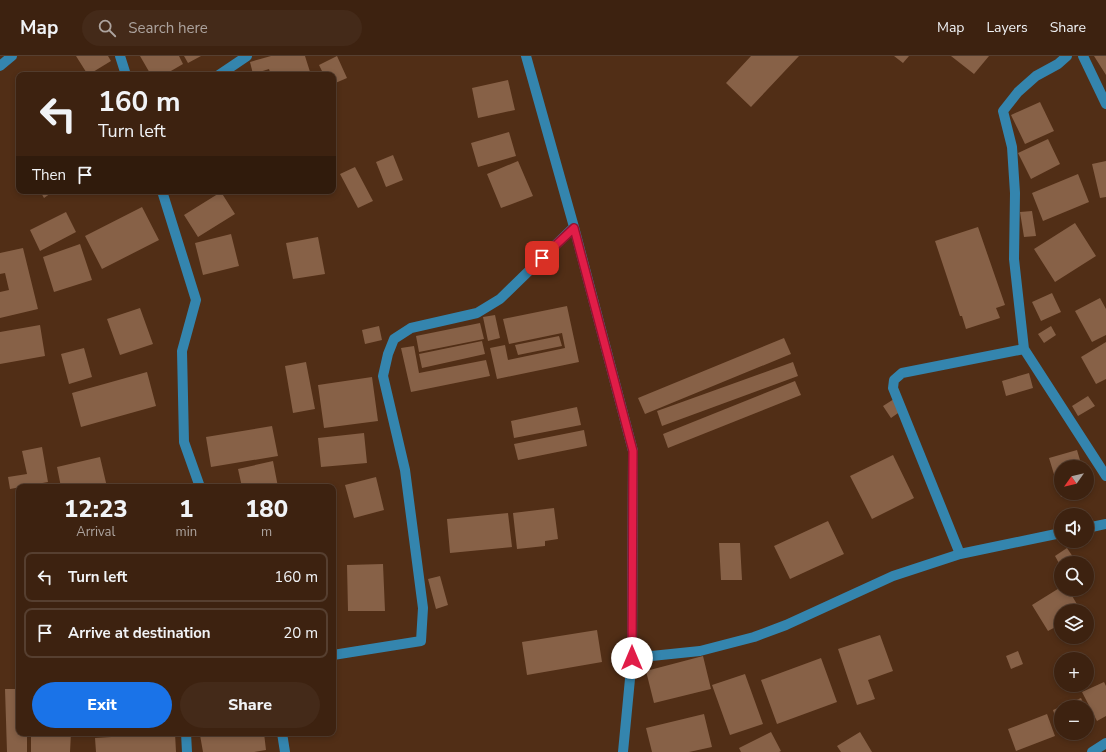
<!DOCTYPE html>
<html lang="en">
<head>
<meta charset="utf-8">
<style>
	body { margin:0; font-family:"Nunito Sans",sans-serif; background:#442a19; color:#f1f3f6; height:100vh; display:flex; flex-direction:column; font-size:15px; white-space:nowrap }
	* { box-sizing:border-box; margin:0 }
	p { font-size:13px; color:#ada49f }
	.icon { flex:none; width:22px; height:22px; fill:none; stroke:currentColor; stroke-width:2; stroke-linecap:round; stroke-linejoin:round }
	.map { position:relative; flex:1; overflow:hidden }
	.panel { position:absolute; left:16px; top:428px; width:320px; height:252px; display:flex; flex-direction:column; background:#3d2210; border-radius:8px; box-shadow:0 2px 6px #0003,0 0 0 1px #563f30 }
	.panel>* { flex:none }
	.banner { position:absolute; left:16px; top:16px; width:320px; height:122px; border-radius:8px; box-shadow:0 2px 6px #0003,0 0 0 1px #563f30; background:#3d2210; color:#f1f3f6; overflow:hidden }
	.needle { width:26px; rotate:236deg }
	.buttons { position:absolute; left:1054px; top:404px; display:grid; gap:8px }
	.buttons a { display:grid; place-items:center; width:40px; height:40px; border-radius:50%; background:#3d2210; box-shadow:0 2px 6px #0003,0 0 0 1px #563f30; font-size:20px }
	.pin { position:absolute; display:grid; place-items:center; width:34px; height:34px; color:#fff; margin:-17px; border-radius:8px; box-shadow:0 2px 6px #0006 }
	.me { position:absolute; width:44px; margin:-22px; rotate:0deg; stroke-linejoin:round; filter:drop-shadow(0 0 3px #0008) }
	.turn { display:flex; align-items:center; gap:14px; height:84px; padding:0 16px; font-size:18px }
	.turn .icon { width:52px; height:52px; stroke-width:2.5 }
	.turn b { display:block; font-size:28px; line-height:34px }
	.then { display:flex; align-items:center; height:38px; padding:0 16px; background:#0003; gap:8px; font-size:15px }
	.eta { display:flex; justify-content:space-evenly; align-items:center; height:68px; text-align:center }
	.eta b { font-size:24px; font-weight:800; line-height:28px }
	.action { display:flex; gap:8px; margin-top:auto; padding:8px 16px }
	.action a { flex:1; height:46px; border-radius:24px; background:#1a73e8; color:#fff; font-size:16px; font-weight:800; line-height:46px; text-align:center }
	.action a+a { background:#442a19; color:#f1f3f6 }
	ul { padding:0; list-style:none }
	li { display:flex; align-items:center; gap:12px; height:50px; margin:0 8px 6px; padding:0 8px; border:2px solid #563f30; border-radius:8px }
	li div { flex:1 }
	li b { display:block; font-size:15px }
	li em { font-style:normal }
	header { display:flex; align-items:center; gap:24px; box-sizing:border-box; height:56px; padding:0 20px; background:#3d2210; border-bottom:1px solid #563f30 }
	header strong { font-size:19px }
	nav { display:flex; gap:22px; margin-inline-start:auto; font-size:14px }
	.search { width:280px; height:36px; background:#442a19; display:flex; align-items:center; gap:10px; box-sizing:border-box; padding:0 14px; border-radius:22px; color:#ada49f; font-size:15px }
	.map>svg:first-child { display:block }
</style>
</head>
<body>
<header>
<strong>Map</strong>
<div class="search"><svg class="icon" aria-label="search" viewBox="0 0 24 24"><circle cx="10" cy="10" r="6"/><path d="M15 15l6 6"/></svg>Search here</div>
<nav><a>Map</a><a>Layers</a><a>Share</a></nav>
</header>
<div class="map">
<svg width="1106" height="696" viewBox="0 0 1106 696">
	<rect width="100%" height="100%" fill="#512e16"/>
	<path fill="#876147" d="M 76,0 L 108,0 L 111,5 L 88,19 Z
		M 140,0 L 179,0 L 183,8 L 164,19 L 151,19 Z
		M 184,0 L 201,0 L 188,7 Z
		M 271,0 L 305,0 L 311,19 L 271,19 L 269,13 L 253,18 L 250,6 Z
		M 337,0 L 347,22 L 333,28 L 333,19 L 324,19 L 319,9 Z
		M 751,0 L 799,0 L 751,51 L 726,27 Z
		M 894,0 L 909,0 L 903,7 Z
		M 951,0 L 989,0 L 974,18 Z
		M 1094,0 L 1106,0 L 1106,19 Z
		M 508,24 L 515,54 L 478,62 L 472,32 Z
		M 1040,46 L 1054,75 L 1025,88 L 1011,59 Z
		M 509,76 L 516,100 L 478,111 L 471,87 Z
		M 1048,83 L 1060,108 L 1031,123 L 1018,97 Z
		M 393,99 L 403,124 L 386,131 L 376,106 Z
		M 518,105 L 533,140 L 501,152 L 487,118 Z
		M 1106,105 L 1106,141 L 1100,142 L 1092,108 Z
		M 355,111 L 373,145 L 358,152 L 340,118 Z
		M 1078,118 L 1089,146 L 1043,165 L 1032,137 Z
		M 40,135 L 54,135 L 44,142 Z
		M 221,136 L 235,158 L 198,181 L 184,159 Z
		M 142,151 L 159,184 L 102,213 L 85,180 Z
		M 1032,155 L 1036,180 L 1024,181 L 1020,156 Z
		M 66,156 L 76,176 L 40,195 L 30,174 Z
		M 1075,167 L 1096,200 L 1055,226 L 1034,193 Z
		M 978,171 L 1005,249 L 996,252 L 1000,262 L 966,273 L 962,260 L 960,260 L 935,185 Z
		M 231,178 L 239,210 L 203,219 L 195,187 Z
		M 318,181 L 325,218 L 293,223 L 286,187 Z
		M 80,188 L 92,224 L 54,236 L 43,201 Z
		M 23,192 L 38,253 L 0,262 L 0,236 L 9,234 L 5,217 L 0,218 L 0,197 Z
		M 1052,237 L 1061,256 L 1041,265 L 1032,246 Z
		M 1100,242 L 1106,253 L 1106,279 L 1092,286 L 1075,255 Z
		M 567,250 L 579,306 L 497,323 L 490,292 L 505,289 L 508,304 L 565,292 L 562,277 L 509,288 L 503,263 Z
		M 140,252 L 153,288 L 120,299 L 107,263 Z
		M 495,259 L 500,282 L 488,285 L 483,261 Z
		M 480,267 L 484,283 L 419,296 L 416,280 Z
		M 40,269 L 45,300 L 0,308 L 0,276 Z
		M 379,270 L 382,284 L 365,288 L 362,274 Z
		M 1051,270 L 1056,279 L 1044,287 L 1038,278 Z
		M 559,280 L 562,290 L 518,299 L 515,289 Z
		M 784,282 L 791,298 L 645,358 L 638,342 Z
		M 482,285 L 485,298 L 422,312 L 419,298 Z
		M 1106,286 L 1106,323 L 1096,328 L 1081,301 Z
		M 414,290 L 419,317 L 486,304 L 490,320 L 411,336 L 401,292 Z
		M 84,292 L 92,321 L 69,328 L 61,298 Z
		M 306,306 L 315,353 L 293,357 L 285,310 Z
		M 793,306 L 798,320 L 662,370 L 657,355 Z
		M 147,316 L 156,350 L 81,371 L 72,337 Z
		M 1029,317 L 1033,332 L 1006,340 L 1002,325 Z
		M 372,321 L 378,365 L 324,372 L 318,329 Z
		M 795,325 L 801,339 L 668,392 L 663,378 Z
		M 1088,340 L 1095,350 L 1078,360 L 1072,350 Z
		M 894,343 L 901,355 L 891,362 L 883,350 Z
		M 577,351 L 581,369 L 514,382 L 511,365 Z
		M 272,370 L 278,400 L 211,411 L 206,381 Z
		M 584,374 L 587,390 L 518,404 L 514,388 Z
		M 364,377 L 367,407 L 321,411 L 318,382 Z
		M 42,391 L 48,426 L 10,433 L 8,421 L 27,418 L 22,395 Z
		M 1077,394 L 1082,411 L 1061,411 L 1061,437 L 1072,437 L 1061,441 L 1049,402 Z
		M 893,399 L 914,442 L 872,463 L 850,420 Z
		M 100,401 L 107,431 L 61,431 L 57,411 Z
		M 273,405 L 278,431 L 242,431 L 238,413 Z
		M 376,421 L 384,454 L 354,462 L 345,429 Z
		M 554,452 L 558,483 L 545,485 L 545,490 L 517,493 L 513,457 Z
		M 508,457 L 512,491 L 450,497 L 447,463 Z
		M 828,465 L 844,498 L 790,523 L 774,490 Z
		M 719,487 L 740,487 L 742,524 L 721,524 Z
		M 1067,492 L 1077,507 L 1061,507 L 1061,511 L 1055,500 Z
		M 383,508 L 385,555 L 348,555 L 347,509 Z
		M 440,520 L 448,549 L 436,553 L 428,523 Z
		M 1061,531 L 1061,533 L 1068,533 L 1081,555 L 1061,555 L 1061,568 L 1048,575 L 1032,549 Z
		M 597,574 L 602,606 L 527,619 L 522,586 Z
		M 880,579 L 893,615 L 868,624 L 875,643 L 857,649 L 838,593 Z
		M 1018,595 L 1023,608 L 1011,613 L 1006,600 Z
		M 703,600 L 711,633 L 654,647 L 646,615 Z
		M 821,602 L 837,646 L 777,668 L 761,624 Z
		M 745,618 L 763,668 L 730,679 L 712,629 Z
		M 1104,626 L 1106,630 L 1106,660 L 1097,665 L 1082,636 Z
		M 5,633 L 19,633 L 19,677 L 27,677 L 27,696 L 7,696 Z
		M 1081,642 L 1085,651 L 1061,651 L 1061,664 L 1057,666 L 1053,654 Z
		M 704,658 L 712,691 L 689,696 L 652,696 L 646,672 Z
		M 1047,658 L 1055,680 L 1016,695 L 1008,673 Z
		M 771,676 L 781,695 L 779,696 L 741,696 L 739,692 Z
		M 860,676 L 872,696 L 841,696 L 837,690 Z
		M 31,677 L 71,677 L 70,696 L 31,696 Z
		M 175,677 L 176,696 L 96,696 L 95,682 Z
		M 217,677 L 264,677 L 266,694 L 254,696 L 203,696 L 200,679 Z"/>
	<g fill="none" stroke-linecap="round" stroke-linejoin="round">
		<path stroke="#3485ae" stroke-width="10" d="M 120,0 L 126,19
			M 526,0 L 574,171 L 633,395 L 632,602 L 623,696
			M 1067,0 L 1058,8 L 1036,20 L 1018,36 L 1003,55 L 1012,91 L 1015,137 L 1014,203 L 1024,293 L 1106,420
			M 1083,0 L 1106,48
			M 0,10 L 12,0
			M 219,19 L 247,0
			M 162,135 L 196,244 L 182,295 L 184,386 L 200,431
			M 1087,472 L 1106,468
			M 960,498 L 893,332 L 894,324 L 902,317 L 1024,293
			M 333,599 L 421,585 L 423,552 L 405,414 L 383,320 L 388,298 L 394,283 L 411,272 L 477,257 L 500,243 L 574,171
			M 632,602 L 700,595 L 754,581 L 786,569 L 893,520 L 960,498 L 1061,477
			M 186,677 L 187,696
			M 282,677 L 285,696
			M 1092,696 L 1106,687"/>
	</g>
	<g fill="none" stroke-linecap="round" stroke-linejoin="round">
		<g stroke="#92132f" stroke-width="10">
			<path id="route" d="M 542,202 L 574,172 L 633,395 L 632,602"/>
		</g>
		<use href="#route" stroke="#e11d48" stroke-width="7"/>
	</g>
</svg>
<div class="buttons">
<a><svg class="needle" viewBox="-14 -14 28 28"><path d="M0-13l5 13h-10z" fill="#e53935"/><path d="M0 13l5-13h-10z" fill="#ada49f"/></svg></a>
<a><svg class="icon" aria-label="sound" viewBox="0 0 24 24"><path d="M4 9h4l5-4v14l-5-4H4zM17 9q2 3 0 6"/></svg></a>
<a><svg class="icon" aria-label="search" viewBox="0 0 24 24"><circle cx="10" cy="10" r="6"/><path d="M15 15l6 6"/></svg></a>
<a><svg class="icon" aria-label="layers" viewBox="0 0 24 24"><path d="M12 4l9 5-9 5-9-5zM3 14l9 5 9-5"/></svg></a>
<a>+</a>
<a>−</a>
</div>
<div class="pin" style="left:542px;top:202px;background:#d93025"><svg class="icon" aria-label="arrive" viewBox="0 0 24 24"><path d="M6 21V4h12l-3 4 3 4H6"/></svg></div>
<svg class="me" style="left:632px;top:602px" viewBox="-20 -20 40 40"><circle r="19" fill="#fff"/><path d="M0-13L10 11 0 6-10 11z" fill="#e11d48"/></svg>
<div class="banner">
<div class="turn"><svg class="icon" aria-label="left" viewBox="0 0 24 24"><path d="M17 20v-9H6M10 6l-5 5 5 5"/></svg><div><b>160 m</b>Turn left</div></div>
<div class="then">Then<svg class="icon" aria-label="arrive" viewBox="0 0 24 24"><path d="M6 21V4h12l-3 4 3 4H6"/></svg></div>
</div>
<section class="panel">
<div class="eta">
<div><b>12:23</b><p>Arrival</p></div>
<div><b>1</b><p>min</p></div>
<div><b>180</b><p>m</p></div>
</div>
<ul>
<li><svg class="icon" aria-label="left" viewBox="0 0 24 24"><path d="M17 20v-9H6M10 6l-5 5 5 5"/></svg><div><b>Turn left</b></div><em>160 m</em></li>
<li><svg class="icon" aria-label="arrive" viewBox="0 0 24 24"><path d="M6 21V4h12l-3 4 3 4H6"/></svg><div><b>Arrive at destination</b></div><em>20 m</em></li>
</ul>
<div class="action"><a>Exit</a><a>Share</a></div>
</section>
</div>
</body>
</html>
